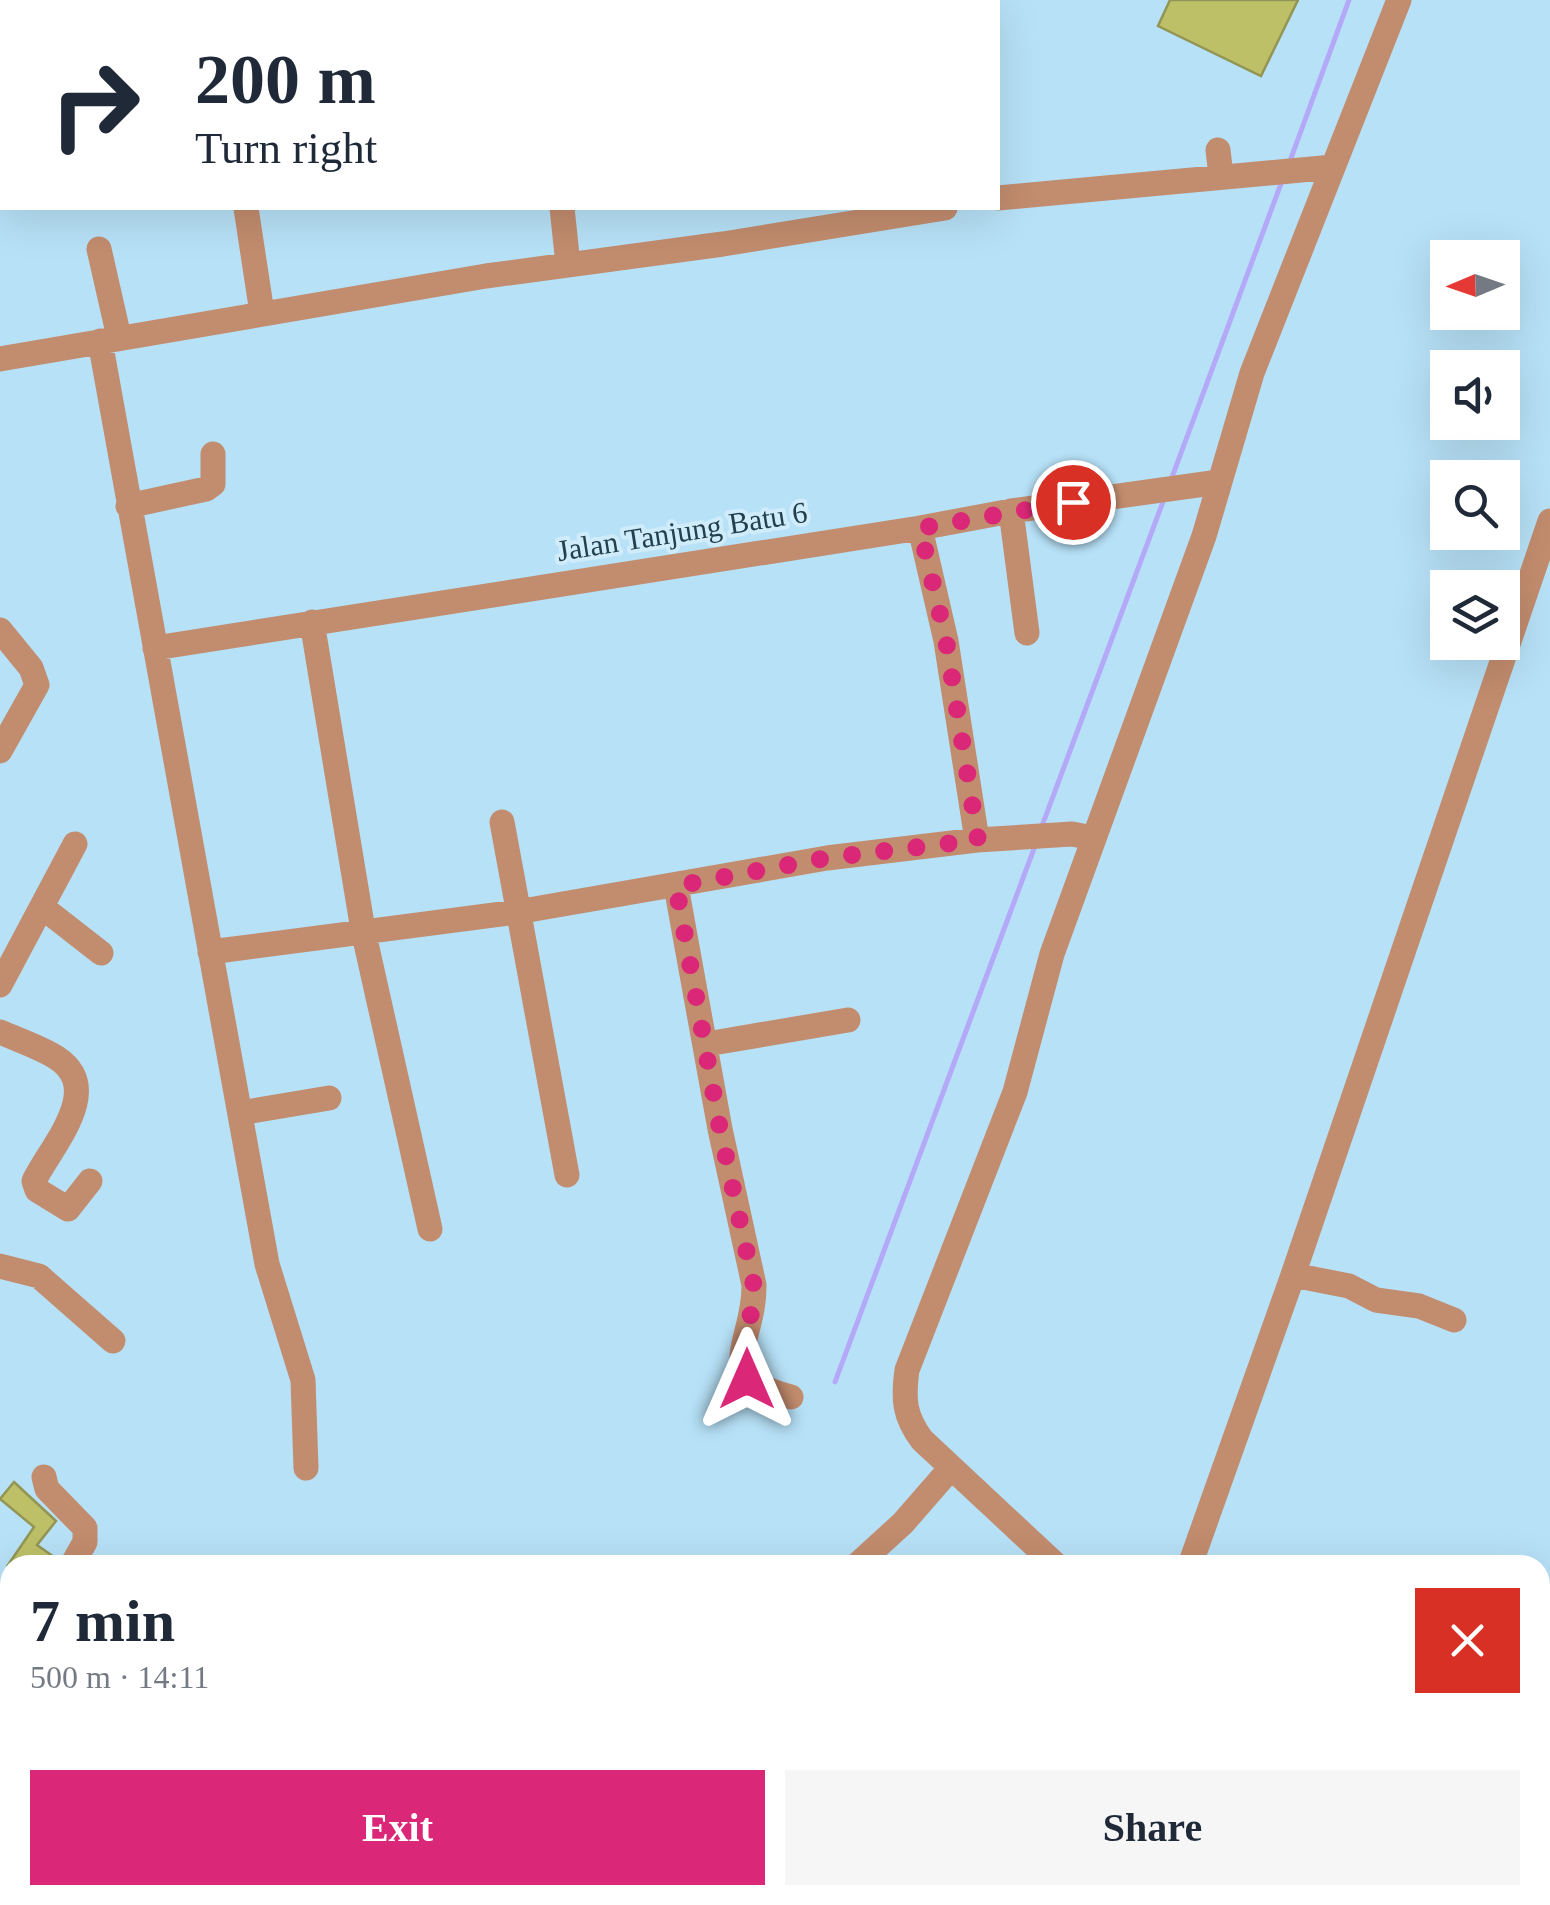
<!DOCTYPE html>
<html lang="en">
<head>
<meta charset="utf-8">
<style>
	body { margin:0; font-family:Georgia,serif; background:#f6f6f7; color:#1f2937; height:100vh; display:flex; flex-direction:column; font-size:38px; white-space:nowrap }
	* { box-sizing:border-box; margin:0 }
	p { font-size:32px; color:#747a83 }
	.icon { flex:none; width:55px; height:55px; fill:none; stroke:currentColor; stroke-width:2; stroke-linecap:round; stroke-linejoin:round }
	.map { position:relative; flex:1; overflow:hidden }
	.side { position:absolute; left:0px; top:1555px; width:1550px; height:350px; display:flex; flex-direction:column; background:#fff; border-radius:30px 30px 0 0; box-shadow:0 10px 40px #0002 }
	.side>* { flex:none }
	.top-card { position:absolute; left:0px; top:0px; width:1000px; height:210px; box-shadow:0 10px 40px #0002; background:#fff; color:#1f2937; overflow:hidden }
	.needle { width:65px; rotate:268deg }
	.fabs { position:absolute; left:1430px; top:240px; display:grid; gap:20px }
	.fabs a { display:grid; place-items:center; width:90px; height:90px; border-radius:0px; background:#fff; box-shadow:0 10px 40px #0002; font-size:50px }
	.pin { position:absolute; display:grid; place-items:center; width:85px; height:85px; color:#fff; margin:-42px; border:5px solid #fff; border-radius:50%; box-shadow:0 2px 10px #0007 }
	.me { position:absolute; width:110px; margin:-55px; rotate:0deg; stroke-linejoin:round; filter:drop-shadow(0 0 8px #0008) }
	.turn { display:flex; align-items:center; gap:35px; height:210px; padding:0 30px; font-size:45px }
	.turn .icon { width:130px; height:130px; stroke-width:2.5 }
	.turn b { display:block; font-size:70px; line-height:85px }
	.round { display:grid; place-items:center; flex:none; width:105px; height:105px; border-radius:0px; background:#f6f6f7 }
	.headline { display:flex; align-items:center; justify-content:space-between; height:170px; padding:0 30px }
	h1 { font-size:60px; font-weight:700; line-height:75px }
	.cta { display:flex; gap:20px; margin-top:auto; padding:20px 30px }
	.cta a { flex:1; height:115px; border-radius:0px; background:#db2777; color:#fff; font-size:40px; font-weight:700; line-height:115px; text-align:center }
	.cta a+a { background:#f6f6f7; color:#1f2937 }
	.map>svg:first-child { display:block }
</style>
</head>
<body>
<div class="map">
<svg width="1550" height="1905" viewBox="0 0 1550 1905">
	<rect width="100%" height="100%" fill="#b7e1f7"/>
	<path fill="#dda7bf" d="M 778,1895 L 1075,1895 L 1067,1905 L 771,1905 Z"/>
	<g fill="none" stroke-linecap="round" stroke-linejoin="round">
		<path stroke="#b4a8f8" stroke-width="5" d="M 1290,161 L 1349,0
			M 1171,480 L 1282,181
			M 1042,826 L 1164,499
			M 835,1382 L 1035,846"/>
	</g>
	<path fill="#bdc067" stroke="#939554" stroke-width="2.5" d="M 1170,0 L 1298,0 L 1261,76 L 1158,26 Z
		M 14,1482 L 56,1521 L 37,1545 L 57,1559 L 56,1565 L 8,1565 L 34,1527 L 0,1499 Z"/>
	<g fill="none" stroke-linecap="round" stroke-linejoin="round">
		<path stroke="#c28c6e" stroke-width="25" d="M 19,0 L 19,2
			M 1218,150 L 1221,176
			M 998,198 L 1333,167
			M 246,208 L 262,313
			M 562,208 L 568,264
			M 99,249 L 119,337
			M 100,341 L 267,1264 L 303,1380 L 306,1468
			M 0,359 L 486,276 L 723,244 L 945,208
			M 128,506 L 206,489 L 213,484 L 213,454
			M 1011,511 L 1027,633
			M 920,528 L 946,641 L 977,840
			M 312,622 L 363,930 L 430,1229
			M 0,630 L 31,668 L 37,685 L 0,751
			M 155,648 L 920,528 L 1011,511 L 1219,482
			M 502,822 L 567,1175
			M 676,886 L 720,1129 L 754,1285 C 755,1344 709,1375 791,1397
			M 42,907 L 101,953
			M 210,952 L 517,912 L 827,858 L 977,840 L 1072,834 L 1093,838
			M 0,985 L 75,844
			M 0,1032 C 18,1040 40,1047 57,1058 C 105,1090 51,1146 34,1181 L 37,1190 L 68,1209 L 90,1181
			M 707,1044 L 848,1020
			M 240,1113 L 329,1098
			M 0,1266 L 39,1276 L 113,1341
			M 1293,1275 L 1349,1286 L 1376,1300 L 1419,1306 L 1454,1320
			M 44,1477 L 47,1489 L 85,1528 L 85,1542 L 72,1565
			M 857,1565 L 903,1523 L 950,1469
			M 1056,1565 L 922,1440 C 904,1416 903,1399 907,1370 L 1015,1092 L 1052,954 L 1204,536 L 1252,373 L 1399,0
			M 1190,1565 L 1293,1275 L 1550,521
			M 0,1673 L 10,1659
			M 0,1706 L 10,1714
			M 238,1895 L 250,1905
			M 1439,1895 L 1451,1905
			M 555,1905 L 562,1895"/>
	</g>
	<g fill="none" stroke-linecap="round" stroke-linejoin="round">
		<path stroke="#db2777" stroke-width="18" stroke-dasharray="0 32.4" d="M 747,1379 C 738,1345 754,1319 754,1286 L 720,1129 L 676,886 L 826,858 L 978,840 L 946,640 L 920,528 L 1073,502"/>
	</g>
	<g text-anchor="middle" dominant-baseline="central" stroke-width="8" stroke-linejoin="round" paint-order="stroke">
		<g font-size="30" fill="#22404e" stroke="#d0ecfa">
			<text transform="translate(682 531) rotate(-9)">Jalan Tanjung Batu 6</text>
		</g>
	</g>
</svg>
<div class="fabs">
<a><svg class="needle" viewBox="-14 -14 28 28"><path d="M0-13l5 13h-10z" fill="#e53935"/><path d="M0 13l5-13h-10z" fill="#747a83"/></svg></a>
<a><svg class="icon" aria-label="sound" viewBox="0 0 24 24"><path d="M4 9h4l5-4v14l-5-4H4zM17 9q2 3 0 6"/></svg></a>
<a><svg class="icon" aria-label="search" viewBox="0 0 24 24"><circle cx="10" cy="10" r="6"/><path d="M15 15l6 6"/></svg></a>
<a><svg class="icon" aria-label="layers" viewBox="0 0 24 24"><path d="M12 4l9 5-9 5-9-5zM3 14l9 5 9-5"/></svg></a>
</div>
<div class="pin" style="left:1073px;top:502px;background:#d93025"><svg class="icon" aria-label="arrive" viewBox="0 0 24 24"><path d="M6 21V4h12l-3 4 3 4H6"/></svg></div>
<svg class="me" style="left:747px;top:1379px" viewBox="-20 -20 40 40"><path d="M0-17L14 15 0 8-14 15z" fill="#db2777" stroke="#fff" stroke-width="4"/></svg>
<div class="top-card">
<div class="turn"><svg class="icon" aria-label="right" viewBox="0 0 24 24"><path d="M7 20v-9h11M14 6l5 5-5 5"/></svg><div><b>200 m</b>Turn right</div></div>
</div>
<section class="side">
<div class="headline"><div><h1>7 min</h1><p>500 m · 14:11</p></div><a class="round" style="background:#d93025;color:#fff"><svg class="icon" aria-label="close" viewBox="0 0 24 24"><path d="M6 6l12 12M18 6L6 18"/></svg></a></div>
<div class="cta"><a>Exit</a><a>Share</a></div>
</section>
</div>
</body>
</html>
